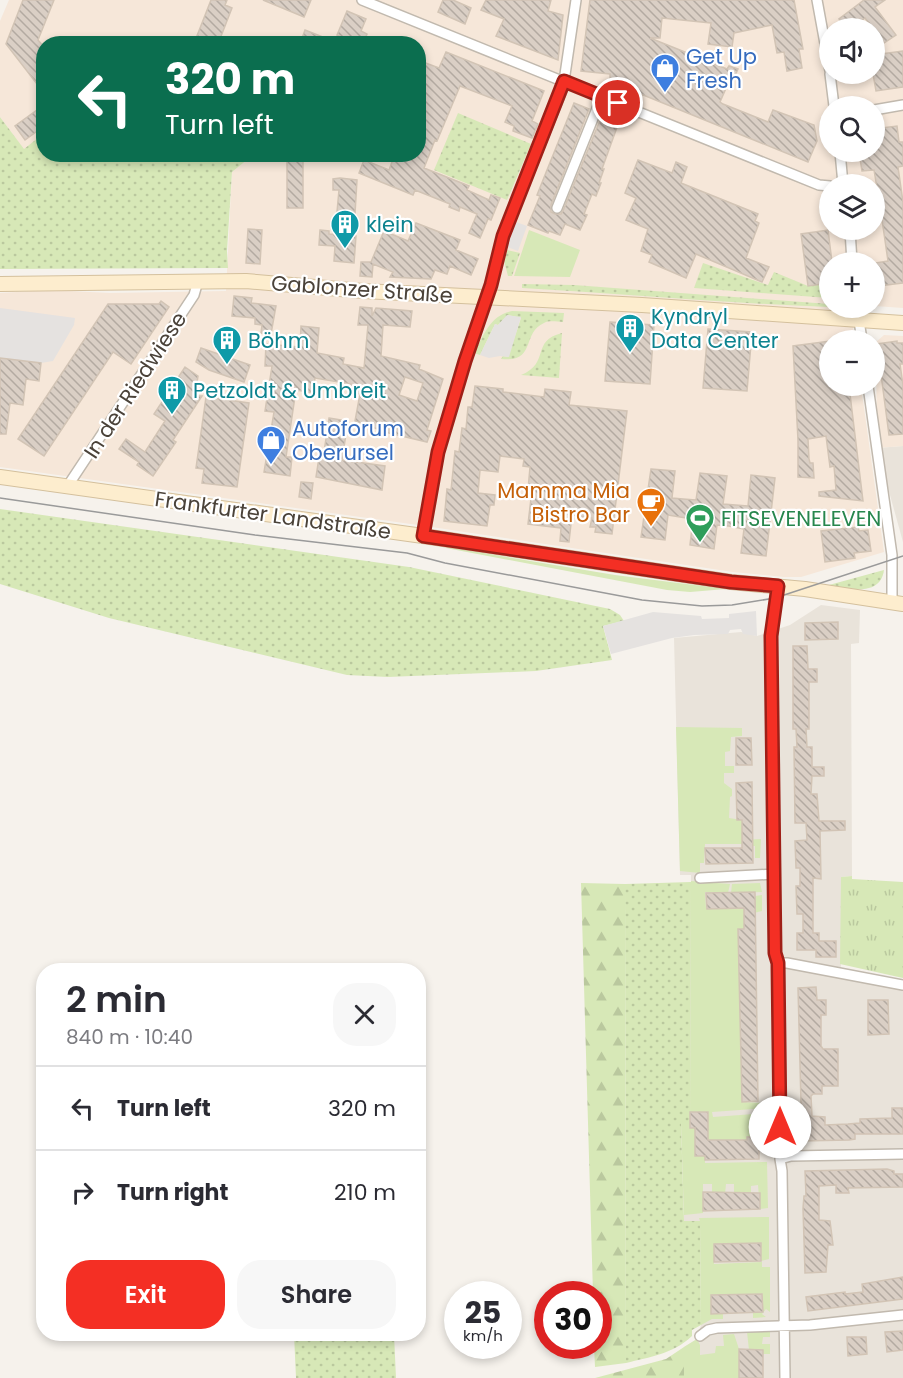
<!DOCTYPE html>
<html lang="en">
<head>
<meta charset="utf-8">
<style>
	body { margin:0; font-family:Poppins,sans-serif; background:#f7f7f7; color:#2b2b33; height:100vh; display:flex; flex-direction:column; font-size:22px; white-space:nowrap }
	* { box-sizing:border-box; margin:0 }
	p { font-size:20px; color:#7c7c81 }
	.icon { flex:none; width:33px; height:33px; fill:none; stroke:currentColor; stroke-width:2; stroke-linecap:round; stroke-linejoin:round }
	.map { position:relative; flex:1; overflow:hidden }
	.panel { position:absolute; left:36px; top:963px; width:390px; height:378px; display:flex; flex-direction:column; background:#fff; border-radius:24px; box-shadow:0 3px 9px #0003 }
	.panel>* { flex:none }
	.banner { position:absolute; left:36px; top:36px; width:390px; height:126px; border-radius:24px; box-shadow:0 3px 9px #0003; background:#0b6e4f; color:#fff; overflow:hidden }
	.fabs { position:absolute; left:819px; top:18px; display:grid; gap:12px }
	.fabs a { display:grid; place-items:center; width:66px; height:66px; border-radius:50%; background:#fff; box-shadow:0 3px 9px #0003; font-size:30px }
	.speed { position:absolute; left:444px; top:1281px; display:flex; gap:12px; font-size:30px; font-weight:700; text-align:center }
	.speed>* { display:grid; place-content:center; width:78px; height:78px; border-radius:50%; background:#fff; box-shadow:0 3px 9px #0003; line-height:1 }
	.speed small { font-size:15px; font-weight:400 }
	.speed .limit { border:9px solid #d22; background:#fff; color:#111 }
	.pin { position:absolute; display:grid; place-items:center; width:51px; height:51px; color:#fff; margin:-26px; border:3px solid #fff; border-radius:50%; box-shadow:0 2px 6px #0007 }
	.me { position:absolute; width:66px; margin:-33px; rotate:0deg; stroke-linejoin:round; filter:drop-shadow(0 0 4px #0008) }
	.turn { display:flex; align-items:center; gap:21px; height:126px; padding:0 30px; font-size:27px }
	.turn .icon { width:78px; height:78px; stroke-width:2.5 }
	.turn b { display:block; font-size:42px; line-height:51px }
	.round { display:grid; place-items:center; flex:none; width:63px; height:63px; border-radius:24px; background:#f7f7f7 }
	.summary { display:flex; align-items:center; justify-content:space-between; height:102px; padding:0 30px }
	h1 { font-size:36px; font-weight:600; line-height:45px }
	.button { display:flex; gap:12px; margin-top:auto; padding:12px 30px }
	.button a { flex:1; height:69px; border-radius:24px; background:#f42f24; color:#fff; font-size:24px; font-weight:600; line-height:69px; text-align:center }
	.button a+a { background:#f7f7f7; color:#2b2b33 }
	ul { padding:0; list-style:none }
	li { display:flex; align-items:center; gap:18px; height:84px; padding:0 30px; border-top:2px solid #e1e1e2 }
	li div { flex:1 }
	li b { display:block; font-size:22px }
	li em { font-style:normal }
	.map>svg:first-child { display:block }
</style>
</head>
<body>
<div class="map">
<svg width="903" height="1378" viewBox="0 0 903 1378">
	<defs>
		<pattern id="grass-dots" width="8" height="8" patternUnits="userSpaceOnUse" patternTransform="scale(1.5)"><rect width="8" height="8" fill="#d7e8b7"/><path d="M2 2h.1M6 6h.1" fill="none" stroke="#bac89e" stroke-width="1.8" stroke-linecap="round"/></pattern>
		<pattern id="forest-firs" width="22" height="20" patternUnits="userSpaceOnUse" patternTransform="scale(1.5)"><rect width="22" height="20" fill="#d7e8b7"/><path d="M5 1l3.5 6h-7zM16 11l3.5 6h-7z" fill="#bac89e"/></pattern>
		<pattern id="park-tufts" width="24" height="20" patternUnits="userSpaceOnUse" patternTransform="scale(1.5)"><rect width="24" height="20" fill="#d7e8b7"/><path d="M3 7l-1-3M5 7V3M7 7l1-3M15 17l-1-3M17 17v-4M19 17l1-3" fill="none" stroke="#bac89e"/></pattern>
		<pattern id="building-back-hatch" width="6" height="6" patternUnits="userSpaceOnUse" patternTransform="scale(1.5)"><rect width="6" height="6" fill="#dacfc5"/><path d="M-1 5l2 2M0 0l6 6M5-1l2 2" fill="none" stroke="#b3aaa1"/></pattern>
	</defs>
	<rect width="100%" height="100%" fill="#f6f2ec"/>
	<path fill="#e9e3da" d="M 903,446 L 903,542 L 877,448 Z
		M 821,605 L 860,610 L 859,643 L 851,644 L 852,876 L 841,877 L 841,978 L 903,989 L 903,1378 L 684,1378 L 684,1347 L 697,1339 L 701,1325 L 700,1221 L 684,1221 L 681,1122 L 691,882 L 691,875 L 680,875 L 674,638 L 741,632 L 757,636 L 790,625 Z"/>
	<path fill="#f6e7d9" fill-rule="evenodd" d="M 9,0 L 903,0 L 903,308 L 875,306 L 874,262 L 830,262 L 830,308 L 850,308 L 855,340 L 830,340 L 830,386 L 861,386 L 884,552 L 801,577 L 784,577 L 733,572 L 418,525 L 0,467 L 0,293 L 49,290 L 110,293 L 226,291 L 232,172 L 253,155 L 418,154 L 418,44 L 44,44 L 43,134 L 24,150 L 0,117 L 0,21 ZM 830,28 L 874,28 L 874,74 L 830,74 ZM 830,106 L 874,106 L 874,152 L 830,152 ZM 830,184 L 874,184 L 874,230 L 830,230 Z
		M 884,335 L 903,336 L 903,446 L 877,448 L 876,342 Z"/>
	<path fill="url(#grass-dots)" d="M 458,113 L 531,144 L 507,200 L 434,170 Z
		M 0,117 L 24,149 L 43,134 L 44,154 L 142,154 L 146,156 L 148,154 L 253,155 L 232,172 L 227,251 L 228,268 L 0,269 Z
		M 507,250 L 520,253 L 512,276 L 508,276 L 504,261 Z
		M 703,263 L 768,285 L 774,272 L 808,286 L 829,283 L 829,298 L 694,288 Z
		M 522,284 L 574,285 L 829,304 L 829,307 C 726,303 624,294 522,288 Z
		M 512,311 L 564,313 L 563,322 C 557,322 550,320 544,323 C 521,333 537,363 501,359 L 503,356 L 508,357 L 521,318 L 508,315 L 498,325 L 495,324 L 480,355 L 474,353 C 484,335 490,315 512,311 Z
		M 562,333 L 559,378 L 521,375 C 551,363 530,341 562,333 Z
		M 0,509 L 409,567 L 610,609 L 620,615 L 624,621 L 603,626 L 612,660 L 536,671 L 388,677 L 347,675 L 109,618 L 0,584 Z
		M 884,570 C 880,598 848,588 829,585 Z
		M 691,882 L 690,1122 L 681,1123 L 684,1221 L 700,1221 L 701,1325 L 692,1330 L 692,1336 C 673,1354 650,1357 626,1363 L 625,884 Z
		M 294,1334 L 394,1334 L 396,1378 L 296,1378 Z"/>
	<path fill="url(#forest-firs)" d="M 581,883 L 625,884 L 626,1363 L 595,1367 L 594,1346 L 598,1346 L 598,1294 L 593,1294 Z
		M 684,1347 L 684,1378 L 595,1378 L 666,1359 Z"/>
	<path fill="url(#park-tufts)" d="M 852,876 L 852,879 L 903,882 L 903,978 L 840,964 L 841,877 Z"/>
	<path fill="#d7e8b7" d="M 529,230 L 580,250 L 570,277 L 514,276 Z
		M 447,547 L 615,575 L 726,589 L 690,592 L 667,590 L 446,548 Z
		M 676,727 L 742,728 L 742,736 L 731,737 L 730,751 L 725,752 L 725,766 L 734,766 L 734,773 L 724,773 L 724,783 L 732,789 L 732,796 L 730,797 L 729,818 L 742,820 L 742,840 L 761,839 L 760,858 L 755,858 L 755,846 L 743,846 L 742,844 L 705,844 L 704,863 L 700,863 L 700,873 L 680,871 Z
		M 691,881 L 730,884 L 728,893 L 705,892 L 706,908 L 755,908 L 755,896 L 762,895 L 762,911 L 754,913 L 744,929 L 738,929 L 743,1102 L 766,1103 L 766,1108 L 712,1112 L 713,1117 L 767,1113 L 767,1134 L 747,1137 L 747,1140 L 705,1140 L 695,1143 L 695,1156 L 705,1156 L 705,1163 L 767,1162 L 768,1208 L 760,1209 L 758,1185 L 751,1186 L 751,1193 L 734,1193 L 734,1184 L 726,1184 L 725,1194 L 712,1194 L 712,1184 L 703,1184 L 703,1213 L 684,1215 L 681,1122 L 690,1121 Z
		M 760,883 L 762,892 L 731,893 L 732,884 Z
		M 769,1217 L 769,1259 L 761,1261 L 761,1243 L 714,1244 L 714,1264 L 762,1262 L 762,1267 L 770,1267 L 770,1312 L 766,1309 L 762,1314 L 766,1317 L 753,1318 L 753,1312 L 763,1312 L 762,1294 L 711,1295 L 711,1313 L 723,1313 L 723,1319 L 712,1319 L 701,1325 L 700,1221 L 699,1218 Z
		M 747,1332 L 770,1332 L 770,1337 L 763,1337 L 762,1344 L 770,1344 L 770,1354 L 763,1354 L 763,1350 L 749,1350 Z
		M 734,1334 L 739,1349 L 739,1378 L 684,1378 L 684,1347 L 697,1339 L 700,1345 L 700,1355 L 715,1353 L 716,1346 L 724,1346 L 723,1335 Z"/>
	<path fill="#e5e2e0" d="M 516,222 L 527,226 L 518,251 L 507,247 Z
		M 0,308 L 75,318 L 74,325 L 53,361 L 41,363 L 0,358 Z
		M 507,315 L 521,317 L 509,357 L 500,356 L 489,358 L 480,355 L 495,324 L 498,325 Z
		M 756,611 L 757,636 L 743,634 L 741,629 L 730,630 L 728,634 L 694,635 L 672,638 L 611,654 L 603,626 L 653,612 L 701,616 L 702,619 L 729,618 L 729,614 Z"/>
	<path fill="url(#building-back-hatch)" stroke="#d2c4b5" stroke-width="1.5" fill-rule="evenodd" d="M 23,0 L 54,0 L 38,40 L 44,47 L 44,93 L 6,44 Z
		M 211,0 L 227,0 L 225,5 L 232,8 L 218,44 L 201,44 L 195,41 Z
		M 263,0 L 311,0 L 304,17 Z
		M 443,0 L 453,0 L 471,8 L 465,24 L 438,12 Z
		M 486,0 L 551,0 L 548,11 L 563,15 L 558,60 L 496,36 L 504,19 L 481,10 Z
		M 590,0 L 794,0 L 803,49 L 799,49 L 802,68 L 787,71 L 784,52 L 777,53 L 772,25 L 734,33 L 732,47 L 708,44 L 711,23 L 662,18 L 660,38 L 650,38 L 727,69 L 729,66 L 738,69 L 734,78 L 731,77 L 720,102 L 723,104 L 768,122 L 773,110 L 814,125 L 817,141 L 808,162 L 626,88 L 627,80 L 610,78 L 610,74 L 581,71 Z
		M 864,0 L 885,0 L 875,7 L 896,35 L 884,43 L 865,18 L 851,28 L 846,28 L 839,19 Z
		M 347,11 L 366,19 L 361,31 L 367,34 L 363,44 L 357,44 L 337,35 Z
		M 305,30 L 338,43 L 338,44 L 300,44 Z
		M 903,51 L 903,87 L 876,91 L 873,74 L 874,55 Z
		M 446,52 L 544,91 L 532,121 L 538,124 L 532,138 L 513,131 L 514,126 L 505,122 L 512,106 L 460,86 L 437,141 L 435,140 L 424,168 L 469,186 L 467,190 L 489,200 L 491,195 L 500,198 L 491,220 L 488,219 L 480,238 L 469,233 L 477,214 L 460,207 L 459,211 L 449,207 L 450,204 L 415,190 L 413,195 L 359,173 L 364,160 L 389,170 L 395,154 L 418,154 L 418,60 L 439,68 Z
		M 574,103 L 589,109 L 551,205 L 551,212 L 555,214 L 561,214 L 563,211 L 603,113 L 604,112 L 620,119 L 602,169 L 604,169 L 599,183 L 601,183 L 596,196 L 592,194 L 584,214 L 587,215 L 580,230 L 565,224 L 560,235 L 549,231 L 548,233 L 528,225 L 540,196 L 537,195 L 547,170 Z
		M 44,105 L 44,126 L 25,140 L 15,126 Z
		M 897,126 L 899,142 L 903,142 L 903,166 L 898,167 L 903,202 L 903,283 L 879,286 L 875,263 L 888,261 L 882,220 L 880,212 L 874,212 L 874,188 L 877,188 L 874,170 L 862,171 L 859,152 L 874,152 L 874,129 Z
		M 287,156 L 303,156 L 303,208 L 287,208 Z
		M 638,160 L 672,173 L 676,162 L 687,167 L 681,183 L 758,214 L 755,221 L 759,223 L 746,258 L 769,267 L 762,282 L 696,254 L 686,278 L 649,262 L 652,255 L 641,251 L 648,229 L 626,220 L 636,198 L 625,193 Z
		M 340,178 L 357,180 L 355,214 L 352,214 L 351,219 L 340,218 L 340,213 L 337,212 L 339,190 L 333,190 L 333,179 Z
		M 416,223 L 460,240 L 456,250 L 478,259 L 471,275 L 450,266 L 447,274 L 435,270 L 431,279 L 390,277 L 393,272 L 373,264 L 372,277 L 360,276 L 361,262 L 371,262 L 384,231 L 408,241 Z
		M 248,229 L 262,230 L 260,264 L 246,263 Z
		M 320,230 L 329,231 L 329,234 L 356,236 L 354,263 L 334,261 L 335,246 L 319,245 Z
		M 828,230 L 832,262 L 830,262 L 830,283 L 808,286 L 801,234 Z
		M 234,296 L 252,298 L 251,303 L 276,306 L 271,334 L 261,333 L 262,325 L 255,324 L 255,318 L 232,316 Z
		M 161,301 L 169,307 L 131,364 L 113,352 L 44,456 L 18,439 L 108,304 L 159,304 Z
		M 360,307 L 372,308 L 372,316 L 376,308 L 412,311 L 410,327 L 383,325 L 381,356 L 420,365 L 419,369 L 443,379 L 427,430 L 431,431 L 427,442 L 389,433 L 355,421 L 360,394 L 350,392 L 351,384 L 315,378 L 313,393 L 296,390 L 286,457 L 292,457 L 290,476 L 264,472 L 274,412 L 265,411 L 272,366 L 265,366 L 266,344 L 300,347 L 301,326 L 319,328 L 317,353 L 344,358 L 343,364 L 364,368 L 368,325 L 358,325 ZM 405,377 L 423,383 L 417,401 L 399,395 Z
		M 610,322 L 654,325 L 650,384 L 605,381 Z
		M 708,329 L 752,332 L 747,391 L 703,388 Z
		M 830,341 L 830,386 L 849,386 L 863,501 L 819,496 L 819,492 L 836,490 L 834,466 L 830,467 L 826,436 L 808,439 L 809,459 L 810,463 L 813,463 L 814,478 L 798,477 L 798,440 L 793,346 Z
		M 897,341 L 897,343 L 903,343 L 903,364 L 900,364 L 903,385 L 903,434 L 889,435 L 877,344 Z
		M 201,348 L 250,365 L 244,382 L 209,370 L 196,362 Z
		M 0,358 L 41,363 L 39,381 L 26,379 L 23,405 L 10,403 L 6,434 L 0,434 Z
		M 185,367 L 198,376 L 195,396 L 202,396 L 173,440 L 176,442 L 153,476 L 137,465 L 139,462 L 119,449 L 126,439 L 145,452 L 165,421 L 154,414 Z
		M 475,386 L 503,389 L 503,392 L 544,397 L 545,389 L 571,392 L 569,405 L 627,411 L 612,534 L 595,532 L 596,527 L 590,527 L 592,518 L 572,515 L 569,542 L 560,541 L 561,528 L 528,524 L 532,490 L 528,490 L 530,467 L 523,466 L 524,459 L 500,456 L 498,472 L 480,470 L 478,493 L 495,495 L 494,505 L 490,505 L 487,526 L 444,521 L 447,489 L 451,490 L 455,451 L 459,452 L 462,428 L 466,429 L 468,407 L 472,407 Z
		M 206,397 L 249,403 L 237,487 L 202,483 L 204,469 L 196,468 Z
		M 329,418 L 348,421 L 342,460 L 385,466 L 382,490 L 316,477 L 320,451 L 324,452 Z
		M 651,469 L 675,471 L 672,498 L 683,499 L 696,500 L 700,473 L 727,476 L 723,504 L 748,506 L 751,475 L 775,478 L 766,556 L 741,553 L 744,529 L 729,526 L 717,525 L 714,549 L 690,545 L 693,519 L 680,517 L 668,515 L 665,540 L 641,537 Z
		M 301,482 L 313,483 L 311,499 L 299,497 Z
		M 858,527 L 859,531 L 868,530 L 871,551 L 854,553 L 855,558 L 825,562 L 821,531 Z
		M 838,622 L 838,639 L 805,640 L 805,623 Z
		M 793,646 L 807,646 L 808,669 L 817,669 L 817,682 L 809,682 L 809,729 L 806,729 L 807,747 L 812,747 L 812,767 L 824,767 L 824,776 L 812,776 L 811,794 L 817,794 L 819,821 L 845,821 L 845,830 L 820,831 L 821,879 L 813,878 L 813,933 L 819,933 L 819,941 L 836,941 L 836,957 L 816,957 L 816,950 L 797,950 L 797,933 L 803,933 L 803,914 L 797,914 L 796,886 L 800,886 L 800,868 L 796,868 L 795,841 L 807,840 L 806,823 L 795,823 L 794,747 L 797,747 L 796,729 L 793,729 Z
		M 736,738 L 751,738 L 752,765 L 736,765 Z
		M 752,782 L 753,863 L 706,864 L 705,848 L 742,848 L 742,820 L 737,820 L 736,783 Z
		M 755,892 L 758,1101 L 742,1102 L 738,929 L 744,929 L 744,908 L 707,909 L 706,893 Z
		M 816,987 L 817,1000 L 826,1000 L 826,1015 L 821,1015 L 821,1046 L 823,1049 L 838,1049 L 838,1086 L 822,1086 L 822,1094 L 813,1094 L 811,1096 L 812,1116 L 825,1117 L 825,1125 L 848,1124 L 860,1123 L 860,1119 L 892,1118 L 892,1108 L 903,1108 L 903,1134 L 855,1134 L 855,1139 L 849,1140 L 802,1141 L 798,988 Z
		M 868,1000 L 888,1000 L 889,1034 L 868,1035 Z
		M 690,1112 L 708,1112 L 708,1140 L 747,1140 L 747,1137 L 757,1137 L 757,1139 L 759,1139 L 759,1159 L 705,1160 L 705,1156 L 695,1156 L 695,1128 L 690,1128 Z
		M 887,1169 L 894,1171 L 894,1174 L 903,1174 L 903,1187 L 848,1188 L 849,1193 L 836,1193 L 836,1185 L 819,1186 L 819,1220 L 830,1221 L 833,1245 L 828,1245 L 826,1272 L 805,1273 L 803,1208 L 804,1196 L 806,1196 L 805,1171 Z
		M 703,1192 L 760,1193 L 760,1209 L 703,1211 Z
		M 761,1243 L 761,1261 L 714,1262 L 714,1244 Z
		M 903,1277 L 903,1299 L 808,1311 L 806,1297 L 845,1292 L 845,1294 L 863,1292 L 862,1284 Z
		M 762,1294 L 763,1312 L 711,1314 L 711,1295 Z
		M 903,1331 L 903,1350 L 887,1352 L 885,1332 Z
		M 847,1337 L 866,1337 L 867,1354 L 848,1356 Z
		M 739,1349 L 763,1350 L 763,1378 L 739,1378 Z"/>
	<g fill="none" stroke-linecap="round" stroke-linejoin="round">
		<g stroke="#c1b9ae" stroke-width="12">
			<path id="minor" d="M 362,0 L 819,185 L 830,186
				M 817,0 L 830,71
				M 830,74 L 834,106
				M 874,110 L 903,105
				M 840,152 L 843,184
				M 557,208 L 602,96
				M 850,230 L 852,262
				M 857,308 L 862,340
				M 868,386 L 892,555 L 892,604
				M 67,487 L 194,295 L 198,281
				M 423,536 L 438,452 L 465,361 L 491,285 L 503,236 L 563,88 L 576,0
				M 778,586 L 771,636 L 775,953 L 778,963 L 780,1159 L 782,1171 L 785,1378
				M 700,878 L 774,874
				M 778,963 L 787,963 L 903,985
				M 780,1159 L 791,1156 L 903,1154
				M 700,1336 L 708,1330 L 717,1328 L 810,1325 L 903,1315"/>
		</g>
		<g stroke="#d4c09d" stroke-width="16">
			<path id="secondary" d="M 0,284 L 246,281 L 363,291 L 642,305 L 903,323
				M 0,477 L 423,536 L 731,582 L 805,589 L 903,604"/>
		</g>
		<use href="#minor" stroke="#fff" stroke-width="9"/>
		<use href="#secondary" stroke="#fdedce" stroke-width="14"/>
		<path stroke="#9a9a9a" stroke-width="1.5" d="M 0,498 L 255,535 L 407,553 L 445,563 L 642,600 L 702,606 L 732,605 L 775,598 L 903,556"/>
	</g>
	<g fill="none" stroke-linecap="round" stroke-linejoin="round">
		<g stroke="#9f1f17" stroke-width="15">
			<path id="route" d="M 618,103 L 564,81 L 503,236 L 491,285 L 465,361 L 438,452 L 423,536 L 731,582 L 778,586 L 771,636 L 775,953 L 778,963 L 780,1127"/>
		</g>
		<use href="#route" stroke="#f42f24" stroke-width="10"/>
	</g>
	<defs>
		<g id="shop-pin" transform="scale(1.5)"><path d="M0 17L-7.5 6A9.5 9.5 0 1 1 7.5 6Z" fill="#3f7fe0" stroke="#fff"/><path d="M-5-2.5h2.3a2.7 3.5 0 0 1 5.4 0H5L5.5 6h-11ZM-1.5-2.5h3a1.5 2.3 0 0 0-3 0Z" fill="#fff"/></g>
		<g id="building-pin" transform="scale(1.5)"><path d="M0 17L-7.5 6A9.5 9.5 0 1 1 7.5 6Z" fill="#0f9aa8" stroke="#fff"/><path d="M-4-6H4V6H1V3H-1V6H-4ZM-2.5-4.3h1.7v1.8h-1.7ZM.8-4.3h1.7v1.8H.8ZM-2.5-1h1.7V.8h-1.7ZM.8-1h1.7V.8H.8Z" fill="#fff"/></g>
		<g id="cafe-pin" transform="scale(1.5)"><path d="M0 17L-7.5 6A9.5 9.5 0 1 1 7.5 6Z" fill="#e8710a" stroke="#fff"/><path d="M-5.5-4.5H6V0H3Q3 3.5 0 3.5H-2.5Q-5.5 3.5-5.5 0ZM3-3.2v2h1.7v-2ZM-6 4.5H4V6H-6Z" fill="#fff"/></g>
		<g id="stadium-pin" transform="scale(1.5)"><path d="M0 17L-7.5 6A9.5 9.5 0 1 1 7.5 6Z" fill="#2e9e5b" stroke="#fff"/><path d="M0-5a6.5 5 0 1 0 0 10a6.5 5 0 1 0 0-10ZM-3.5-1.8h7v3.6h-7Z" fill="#fff"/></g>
	</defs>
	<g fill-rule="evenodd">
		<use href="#shop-pin" x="665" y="68"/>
		<use href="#building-pin" x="345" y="224"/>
		<use href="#building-pin" x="630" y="328"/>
		<use href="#building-pin" x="227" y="340"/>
		<use href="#building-pin" x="172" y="390"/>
		<use href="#shop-pin" x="271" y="440"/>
		<use href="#cafe-pin" x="651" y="502"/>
		<use href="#stadium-pin" x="700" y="518"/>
	</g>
	<g text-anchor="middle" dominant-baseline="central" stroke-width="4.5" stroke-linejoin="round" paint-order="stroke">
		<g font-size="21" fill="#366cbe" stroke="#fff" text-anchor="start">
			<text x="686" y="56">Get Up<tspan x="686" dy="24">Fresh</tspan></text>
			<text x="292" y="428">Autoforum<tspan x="292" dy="24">Oberursel</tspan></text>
		</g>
		<g font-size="21" fill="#0d838f" stroke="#fff" text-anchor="start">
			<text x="366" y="224">klein</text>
			<text x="651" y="316">Kyndryl<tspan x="651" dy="24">Data Center</tspan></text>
			<text x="248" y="340">Böhm</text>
			<text x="193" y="390">Petzoldt &amp; Umbreit</text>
		</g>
		<g font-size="21" fill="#4a4239" stroke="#fff">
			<text transform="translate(362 289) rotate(4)">Gablonzer Straße</text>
			<text transform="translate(135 385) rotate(-57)">In der Riedwiese</text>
			<text transform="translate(273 515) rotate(8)">Frankfurter Landstraße</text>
		</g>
		<g font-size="21" fill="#c56008" stroke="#fff" text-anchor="end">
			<text x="630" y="490">Mamma Mia<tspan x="630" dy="24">Bistro Bar</tspan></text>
		</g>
		<g font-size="21" fill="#27864d" stroke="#fff" text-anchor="start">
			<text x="721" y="518">FITSEVENELEVEN</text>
		</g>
	</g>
</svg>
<div class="fabs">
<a><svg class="icon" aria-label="sound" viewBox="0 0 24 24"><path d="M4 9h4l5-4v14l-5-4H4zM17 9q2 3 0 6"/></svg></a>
<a><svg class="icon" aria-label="search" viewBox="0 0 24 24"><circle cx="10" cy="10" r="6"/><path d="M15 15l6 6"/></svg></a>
<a><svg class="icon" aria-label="layers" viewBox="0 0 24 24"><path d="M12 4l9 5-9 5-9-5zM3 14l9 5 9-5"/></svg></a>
<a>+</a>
<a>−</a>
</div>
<div class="speed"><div>25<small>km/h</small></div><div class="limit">30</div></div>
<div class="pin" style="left:618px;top:103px;background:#d93025"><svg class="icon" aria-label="arrive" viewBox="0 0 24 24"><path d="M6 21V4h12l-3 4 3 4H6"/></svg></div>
<svg class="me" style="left:780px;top:1127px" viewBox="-20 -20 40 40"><circle r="19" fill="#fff"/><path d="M0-13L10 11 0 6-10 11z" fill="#f42f24"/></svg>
<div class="banner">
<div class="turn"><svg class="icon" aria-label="left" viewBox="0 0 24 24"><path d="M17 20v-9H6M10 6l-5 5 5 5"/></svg><div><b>320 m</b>Turn left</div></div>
</div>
<section class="panel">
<div class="summary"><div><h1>2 min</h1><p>840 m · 10:40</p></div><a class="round"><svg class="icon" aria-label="close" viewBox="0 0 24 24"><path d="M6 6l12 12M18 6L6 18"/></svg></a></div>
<ul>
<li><svg class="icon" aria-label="left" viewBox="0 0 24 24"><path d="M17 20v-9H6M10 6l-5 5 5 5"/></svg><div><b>Turn left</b></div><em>320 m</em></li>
<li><svg class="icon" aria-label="right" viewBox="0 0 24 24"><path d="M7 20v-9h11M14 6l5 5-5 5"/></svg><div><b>Turn right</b></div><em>210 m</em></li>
</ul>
<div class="button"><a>Exit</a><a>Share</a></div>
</section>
</div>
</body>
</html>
